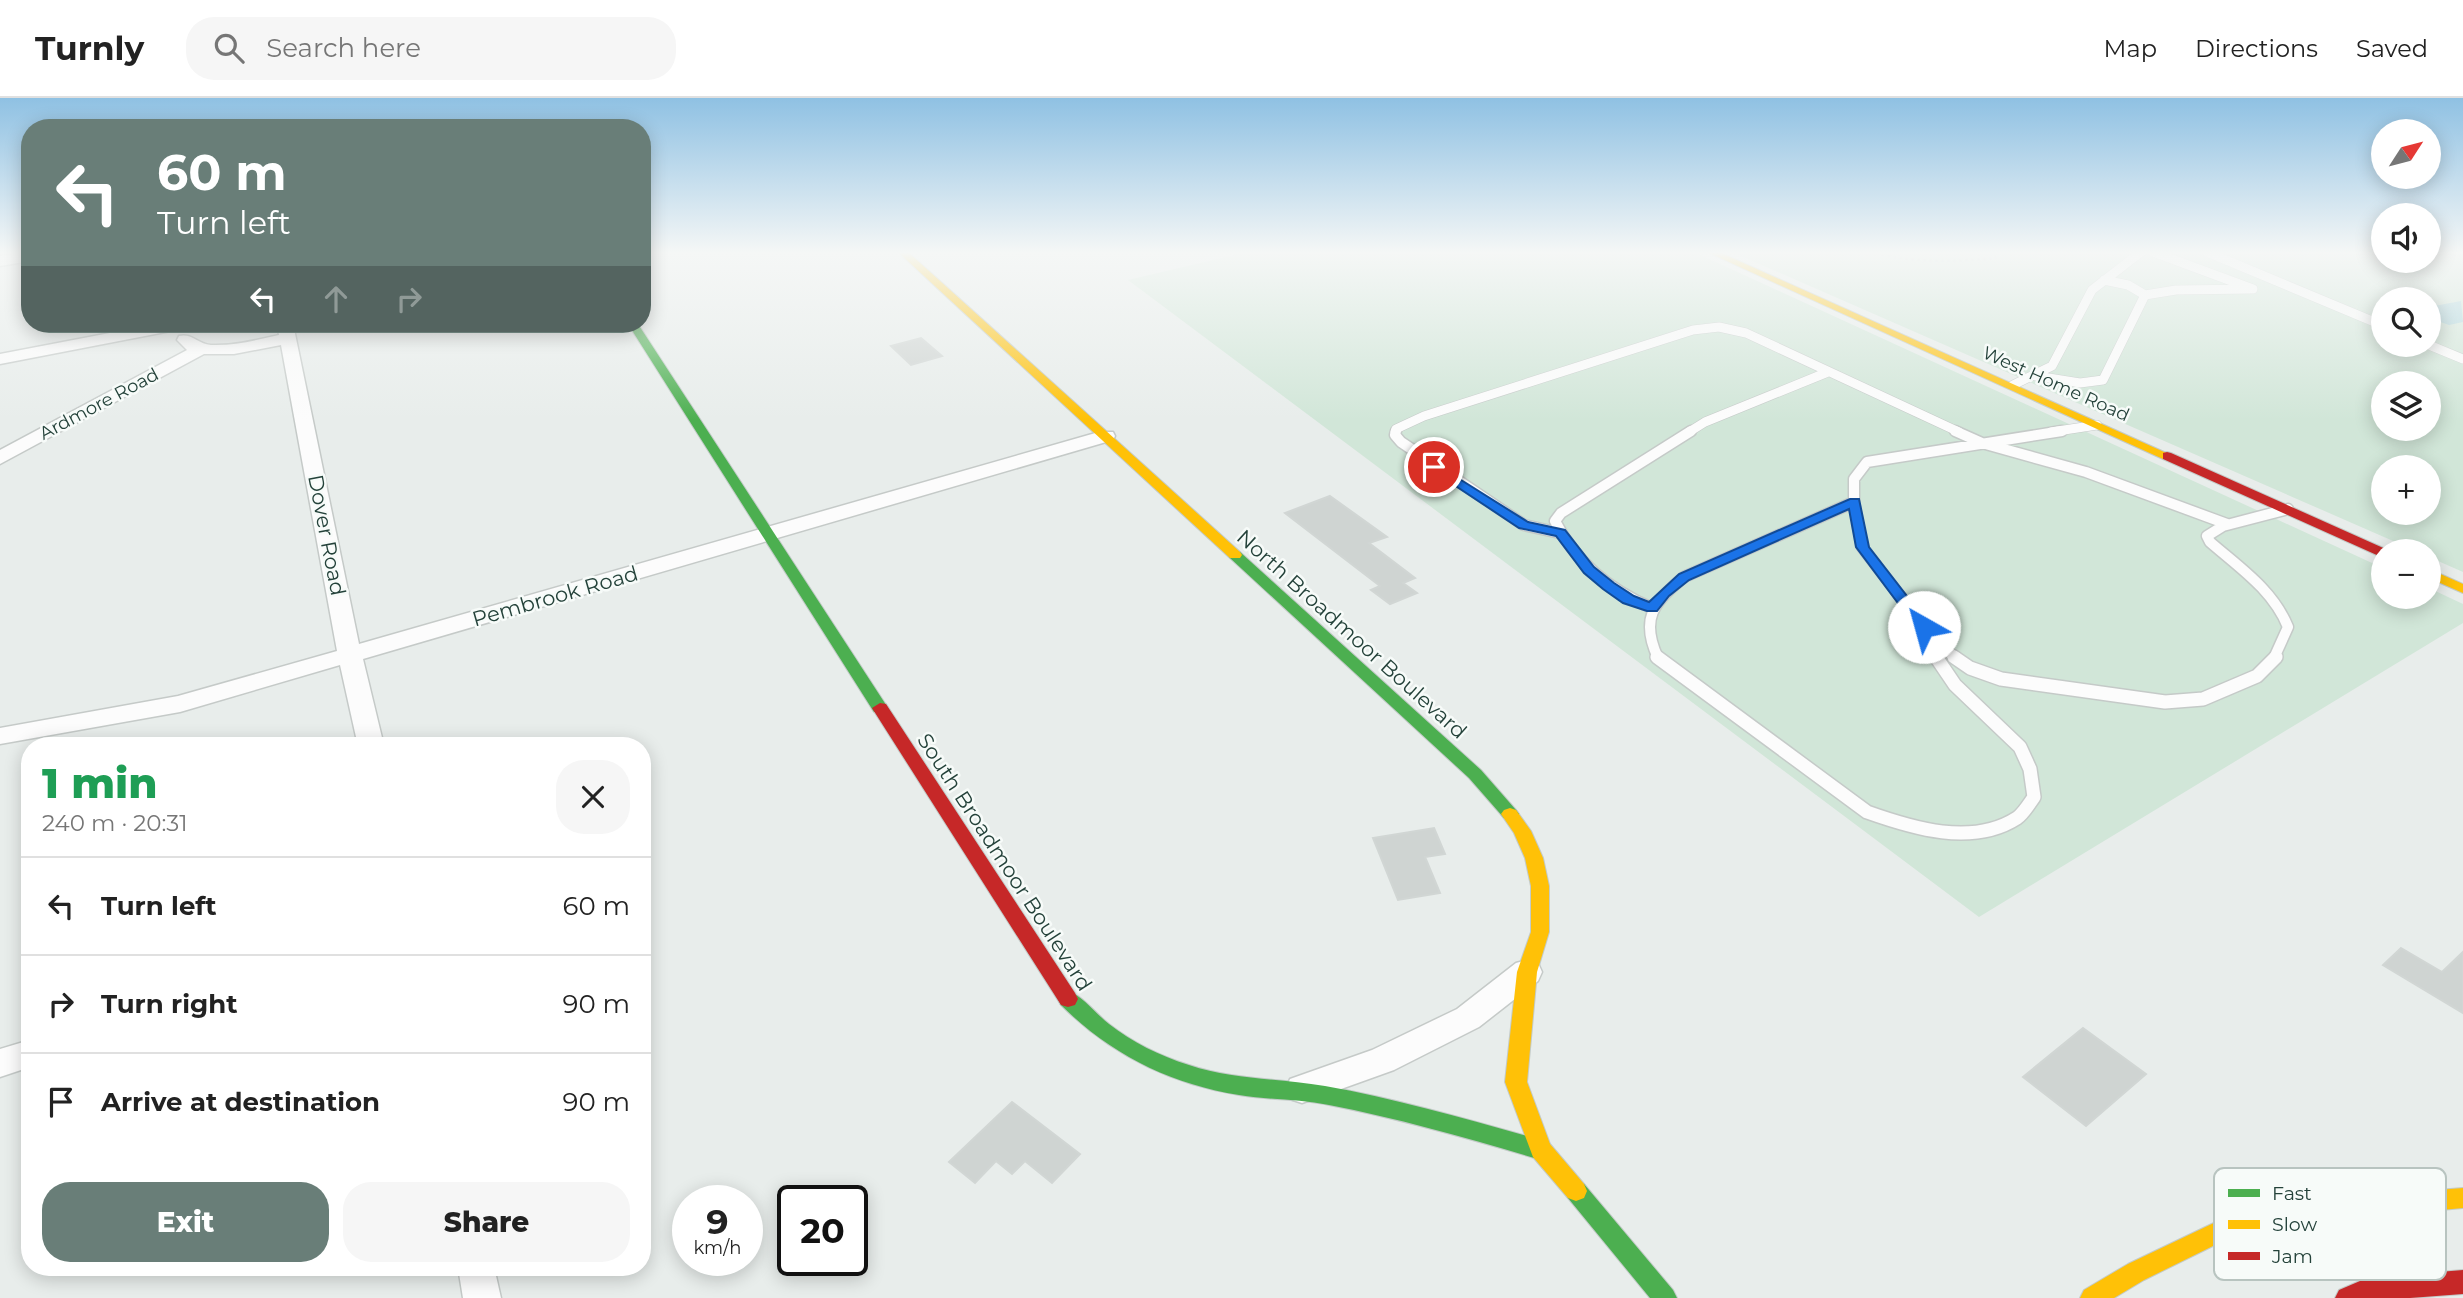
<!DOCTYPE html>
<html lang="en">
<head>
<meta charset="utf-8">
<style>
	body { margin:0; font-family:Montserrat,sans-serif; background:#f6f6f6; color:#222; height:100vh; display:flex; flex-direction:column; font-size:26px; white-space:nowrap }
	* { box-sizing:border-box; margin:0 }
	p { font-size:23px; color:#767676 }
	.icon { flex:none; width:38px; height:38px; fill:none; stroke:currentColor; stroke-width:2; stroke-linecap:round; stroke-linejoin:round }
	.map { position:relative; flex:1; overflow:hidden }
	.drawer { position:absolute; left:21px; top:639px; width:630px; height:539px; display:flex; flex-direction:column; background:#fff; border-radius:28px; box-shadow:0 4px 18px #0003 }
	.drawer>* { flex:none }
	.banner { position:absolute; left:21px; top:21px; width:630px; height:214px; border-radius:28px; box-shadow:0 4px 18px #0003; background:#697e78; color:#fff; overflow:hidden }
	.needle { width:46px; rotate:54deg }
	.tools { position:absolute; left:2371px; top:21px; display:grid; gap:14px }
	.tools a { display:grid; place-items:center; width:70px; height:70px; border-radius:50%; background:#fff; box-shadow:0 4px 18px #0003; font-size:35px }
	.speed { position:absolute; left:672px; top:1087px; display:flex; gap:14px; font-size:35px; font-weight:700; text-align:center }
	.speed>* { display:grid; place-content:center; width:91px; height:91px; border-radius:50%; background:#fff; box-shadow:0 4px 18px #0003; line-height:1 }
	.speed small { font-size:18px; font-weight:400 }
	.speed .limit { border:4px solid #111; border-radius:10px; background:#fff; color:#111 }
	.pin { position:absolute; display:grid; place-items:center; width:60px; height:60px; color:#fff; margin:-30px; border:4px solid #fff; border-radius:50%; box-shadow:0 2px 7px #0007 }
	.me { position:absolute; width:77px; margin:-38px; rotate:322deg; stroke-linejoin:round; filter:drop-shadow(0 0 5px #0008) }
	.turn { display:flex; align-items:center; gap:24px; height:147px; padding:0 21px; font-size:32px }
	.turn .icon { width:91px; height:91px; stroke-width:2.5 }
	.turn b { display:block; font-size:49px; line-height:60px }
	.lanes { display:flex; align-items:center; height:66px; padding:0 21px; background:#0003; justify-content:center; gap:35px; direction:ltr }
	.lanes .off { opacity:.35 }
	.round { display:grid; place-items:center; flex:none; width:74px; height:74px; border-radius:28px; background:#f6f6f6 }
	.overview { display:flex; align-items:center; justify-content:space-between; height:119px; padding:0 21px }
	h1 { font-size:42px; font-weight:800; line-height:52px; color:#1e9e55 }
	.cta { display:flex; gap:14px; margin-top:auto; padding:14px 21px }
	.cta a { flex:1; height:80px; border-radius:28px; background:#697e78; color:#fff; font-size:28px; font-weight:800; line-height:80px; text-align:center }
	.cta a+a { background:#f6f6f6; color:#222 }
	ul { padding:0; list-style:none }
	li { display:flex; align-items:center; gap:21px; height:98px; padding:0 21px; border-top:2px solid #e0e0e0 }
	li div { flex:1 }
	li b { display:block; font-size:26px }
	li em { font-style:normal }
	header { display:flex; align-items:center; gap:42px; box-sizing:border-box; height:98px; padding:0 35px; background:#fff; border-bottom:2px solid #e0e0e0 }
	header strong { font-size:33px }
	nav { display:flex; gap:38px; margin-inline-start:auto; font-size:24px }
	.search { width:490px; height:63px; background:#f6f6f6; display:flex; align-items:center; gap:18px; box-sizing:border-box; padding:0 24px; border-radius:28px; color:#767676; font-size:26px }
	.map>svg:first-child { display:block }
</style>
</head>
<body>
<header>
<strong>Turnly</strong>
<div class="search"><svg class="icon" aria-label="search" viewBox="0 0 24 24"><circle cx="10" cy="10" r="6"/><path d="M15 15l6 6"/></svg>Search here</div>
<nav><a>Map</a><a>Directions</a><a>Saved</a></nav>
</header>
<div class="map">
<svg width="2463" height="1200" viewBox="0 0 2463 1200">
	<rect width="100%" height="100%" fill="#e8edeb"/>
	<path fill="#d1e6d8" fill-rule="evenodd" d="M 1247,154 L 1694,154 L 2383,470 L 2384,499 L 2429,499 L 2429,490 L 2463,506 L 2463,525 L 1979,819 L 1128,182 Z
		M 1732,154 L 2383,154 L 2384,163 L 2429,163 L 2429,154 L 2463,154 L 2463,474 L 2429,459 L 2429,453 L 2416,453 ZM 2384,201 L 2429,201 L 2429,247 L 2384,247 ZM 2384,285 L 2429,285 L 2429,331 L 2384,331 ZM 2384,369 L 2429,369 L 2429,415 L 2384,415 Z"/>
	<path fill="#a9d4db" d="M 2461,203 L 2463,224 L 2449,227 L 2429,220 L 2429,209 Z"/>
	<path fill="#cfd4d2" stroke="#d1d6d4" stroke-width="2" d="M 921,240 L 942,258 L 911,267 L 891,248 Z
		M 1330,398 L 1387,439 L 1369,445 L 1415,480 L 1403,485 L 1417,495 L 1390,506 L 1371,492 L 1380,488 L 1285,415 Z
		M 1434,730 L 1445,756 L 1425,759 L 1440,795 L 1398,802 L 1373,740 Z
		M 2401,850 L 2442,874 L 2463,854 L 2463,915 L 2383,867 Z
		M 2083,930 L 2146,976 L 2086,1028 L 2023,979 Z
		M 1012,1004 L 1080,1056 L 1052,1085 L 1025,1063 L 1012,1076 L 996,1063 L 975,1085 L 949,1064 Z"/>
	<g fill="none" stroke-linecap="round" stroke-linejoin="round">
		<g stroke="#c5cac8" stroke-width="10">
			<path id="lane-far2" d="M 2207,154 L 2384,228
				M 2145,197 L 2176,192 L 2253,191 L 2153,154
				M 2429,247 L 2463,261
				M 2036,278 L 2080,285 L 2103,282 L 2145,197 L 2128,187 L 2104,182
				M 2013,287 L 2052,268 L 2092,192 L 2141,154
				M 1395,334 L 1396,331 L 1424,318 L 1693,232 L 1719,229 L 1746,235 L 1959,334
				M 1689,334 L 1705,324 L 1828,274
				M 2051,334 L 2097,327"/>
		</g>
		<g stroke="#c5cac8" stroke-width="13">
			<path id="lane-far1" d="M 1396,333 L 1395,337 L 1401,344 L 1524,427 L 1560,435
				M 1955,333 L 1982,345 L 2086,374 L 2227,426
				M 1854,404 L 1854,381 L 1867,364 L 2062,333
				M 1652,510 C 1609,492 1576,465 1555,423 L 1561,415 L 1691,333
				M 1938,547 L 1957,560
				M 1658,560 C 1640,521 1653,505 1684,479 L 1854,404 L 1862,449 L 1938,547
				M 1937,560 L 1931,552 L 1938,547
				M 2274,560 L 2288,529 C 2273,492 2240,470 2210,444 L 2207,438 L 2223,428 L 2288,411"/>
		</g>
		<g stroke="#c5cac8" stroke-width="16">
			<path id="lane" d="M 1657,559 L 1867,714 C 1912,730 1972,749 2017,720 C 2024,715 2029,706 2034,699 L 2030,671 L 2020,649 L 1955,587 L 1936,559
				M 1954,559 L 1970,570 L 2001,581 L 2165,604 L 2203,601 L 2257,578 L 2276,559"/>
		</g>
		<g stroke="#c5cac8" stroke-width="3">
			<path id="street" d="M 30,154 L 30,163 L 0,168 L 0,158 Z
				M 157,226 L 189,226 L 181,231 L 0,266 L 0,256 Z
				M 277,226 L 293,226 L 359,546 L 1099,334 L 1113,334 L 1115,338 L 1113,342 L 363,561 L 384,648 L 358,648 L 340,567 L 180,614 L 0,646 L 0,630 L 178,598 L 337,553 L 281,247 L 234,256 L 204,256 L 0,366 L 0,352 L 187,252 L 177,242 L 179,238 C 192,235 198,246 211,247 C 234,248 257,242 279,237 Z
				M 1527,862 L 1538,865 L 1542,874 L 1538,883 L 1479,929 L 1394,972 L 1302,1005 L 1290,1001 L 1286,991 L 1290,981 L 1372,952 L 1457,911 L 1516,865 Z
				M 30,942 L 30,969 L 0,979 L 0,951 Z
				M 458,1169 L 494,1169 L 501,1200 L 463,1200 Z"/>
		</g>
		<g stroke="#c3cbc8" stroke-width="2">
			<path id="fast" d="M 628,226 L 638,226 L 888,610 L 886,614 L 874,614 Z
				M 1235,453 L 1240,454 L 1481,672 L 1516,712 L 1519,716 L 1516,720 L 1504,720 L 1469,680 L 1230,460 L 1228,457 Z
				M 1068,893 C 1083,898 1096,916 1109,926 C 1132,944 1160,958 1189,967 C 1233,982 1279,980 1325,988 C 1398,1001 1470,1022 1541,1042 L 1549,1045 L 1552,1052 L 1549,1059 L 1541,1062 C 1471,1041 1401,1021 1329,1007 C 1299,1001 1269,1002 1239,997 C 1170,986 1110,956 1061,907 L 1058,901 L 1061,895 Z
				M 1576,1083 L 1584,1086 L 1673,1192 L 1677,1200 L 1650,1200 L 1568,1100 L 1565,1093 L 1568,1086 Z"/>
		</g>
		<g stroke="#c3cbc8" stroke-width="2">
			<path id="slow" d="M 898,154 L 908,154 L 1240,454 L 1242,457 L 1240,460 L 1230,460 Z
				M 1707,154 L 1719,154 L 2173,358 L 2171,361 L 2163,361 Z
				M 2429,471 L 2463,486 L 2463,495 L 2429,480 Z
				M 1510,710 L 1516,712 L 1531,733 L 1543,760 L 1549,788 L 1549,834 L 1537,874 L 1527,984 L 1550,1046 L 1584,1086 L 1587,1093 L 1584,1100 L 1576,1103 L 1568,1100 L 1533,1059 L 1505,984 L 1517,874 L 1531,834 L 1531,788 L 1525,760 L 1514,735 L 1501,716 L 1504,712 Z
				M 2463,1090 L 2463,1110 L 2311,1124 L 2221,1144 L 2144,1182 L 2114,1200 L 2080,1200 L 2084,1192 L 2128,1166 L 2218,1123 L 2311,1102 Z"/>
		</g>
		<g stroke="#c3cbc8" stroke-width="2">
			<path id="jam" d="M 2167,354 L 2171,355 L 2390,453 L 2384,453 L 2384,459 L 2379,458 L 2163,361 L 2163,355 Z
				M 880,605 L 886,606 L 1075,895 L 1078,901 L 1075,907 L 1068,909 L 1061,907 L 872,610 Z
				M 2463,1172 L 2463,1196 L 2410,1200 L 2335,1200 L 2339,1192 L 2367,1180 Z"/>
		</g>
		<path stroke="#c3ccca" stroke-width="2.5" stroke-dasharray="2.5 3.5" stroke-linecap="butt" d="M 1870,154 C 1912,165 1953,164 1996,160 L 1989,154
			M 2441,154 L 2463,159"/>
		<use href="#lane-far2" stroke="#fcfcfc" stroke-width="9"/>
		<use href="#lane-far1" stroke="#fcfcfc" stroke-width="10"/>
		<use href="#lane" stroke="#fcfcfc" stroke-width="13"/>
		<use href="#street" fill="#fcfcfc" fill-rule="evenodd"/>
		<use href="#fast" fill="#4caf50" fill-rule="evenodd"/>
		<use href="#slow" fill="#ffc107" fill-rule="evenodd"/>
		<use href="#jam" fill="#c62828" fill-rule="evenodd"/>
	</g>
	<linearGradient id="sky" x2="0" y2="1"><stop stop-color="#8fc1e3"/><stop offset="0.48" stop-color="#f5f7f6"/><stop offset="1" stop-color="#f5f7f6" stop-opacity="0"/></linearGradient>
	<rect width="2463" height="322" fill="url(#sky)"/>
	<path fill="#1a73e8" stroke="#114b97" stroke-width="2" d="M 1434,365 L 1528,424 L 1565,432 L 1594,469 L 1614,485 L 1634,498 L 1649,504 L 1679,476 L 1850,401 L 1859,401 L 1869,449 L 1931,529 L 1924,534 L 1918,532 L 1856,449 L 1849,411 L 1689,482 L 1669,498 L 1657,513 L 1647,513 L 1623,505 L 1603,491 L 1584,475 L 1556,438 L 1519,430 L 1430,371 L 1430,366 Z"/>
	<g text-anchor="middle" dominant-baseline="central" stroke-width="5" stroke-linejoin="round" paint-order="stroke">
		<g font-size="18" fill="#24423a" stroke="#f7fbf9">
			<text transform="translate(2056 286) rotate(24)">West Home Road</text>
			<text transform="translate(99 306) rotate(-28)">Ardmore Road</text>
		</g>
		<g font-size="21" fill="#24423a" stroke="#f7fbf9">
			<text transform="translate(327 437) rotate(79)">Dover Road</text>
			<text transform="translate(555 498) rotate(-16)">Pembrook Road</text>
			<text transform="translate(1352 536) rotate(42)">North Broadmoor Boulevard</text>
			<text transform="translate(1005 764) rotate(57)">South Broadmoor Boulevard</text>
		</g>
	</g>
	<rect x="2214" y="1070" width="232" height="112" rx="10" fill="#f7fbf9" stroke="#b8c4c0" stroke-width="2"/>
	<rect x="2228" y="1091" width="32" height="8" fill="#4caf50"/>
	<rect x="2228" y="1122" width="32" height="9" fill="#ffc107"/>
	<rect x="2228" y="1154" width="32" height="8" fill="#c62828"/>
	<g font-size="19" fill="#24423a">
		<text x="2272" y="1102">Fast</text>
		<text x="2272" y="1133">Slow</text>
		<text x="2272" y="1165">Jam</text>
	</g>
</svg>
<div class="tools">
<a><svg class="needle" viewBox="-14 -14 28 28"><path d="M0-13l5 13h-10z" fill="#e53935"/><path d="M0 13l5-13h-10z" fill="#767676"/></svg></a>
<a><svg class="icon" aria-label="sound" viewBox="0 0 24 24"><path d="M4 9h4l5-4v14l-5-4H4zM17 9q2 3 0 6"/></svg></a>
<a><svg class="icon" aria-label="search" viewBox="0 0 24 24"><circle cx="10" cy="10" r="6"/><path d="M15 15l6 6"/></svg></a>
<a><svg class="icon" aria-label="layers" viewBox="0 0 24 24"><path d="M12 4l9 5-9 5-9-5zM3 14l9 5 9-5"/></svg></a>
<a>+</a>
<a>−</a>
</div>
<div class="speed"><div>9<small>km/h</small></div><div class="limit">20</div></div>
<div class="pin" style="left:1434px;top:369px;background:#d93025"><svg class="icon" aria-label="arrive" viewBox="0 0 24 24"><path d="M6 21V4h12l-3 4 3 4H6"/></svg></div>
<svg class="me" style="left:1924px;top:529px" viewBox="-20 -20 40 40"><circle r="19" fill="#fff"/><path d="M0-13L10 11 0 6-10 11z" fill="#1a73e8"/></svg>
<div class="banner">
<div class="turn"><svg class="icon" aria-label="left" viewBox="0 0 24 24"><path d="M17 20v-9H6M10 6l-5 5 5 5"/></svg><div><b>60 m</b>Turn left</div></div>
<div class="lanes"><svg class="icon" aria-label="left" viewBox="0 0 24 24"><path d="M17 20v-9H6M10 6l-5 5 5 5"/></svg><svg class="icon off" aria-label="ahead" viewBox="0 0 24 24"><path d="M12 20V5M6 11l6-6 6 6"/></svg><svg class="icon off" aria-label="right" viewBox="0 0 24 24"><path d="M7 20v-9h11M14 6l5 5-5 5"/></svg></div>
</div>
<section class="drawer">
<div class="overview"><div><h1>1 min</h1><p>240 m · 20:31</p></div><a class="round"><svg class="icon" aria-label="close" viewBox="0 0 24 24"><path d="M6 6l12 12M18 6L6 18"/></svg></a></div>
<ul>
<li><svg class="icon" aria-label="left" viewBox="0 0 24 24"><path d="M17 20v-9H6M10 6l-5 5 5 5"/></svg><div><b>Turn left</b></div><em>60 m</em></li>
<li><svg class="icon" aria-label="right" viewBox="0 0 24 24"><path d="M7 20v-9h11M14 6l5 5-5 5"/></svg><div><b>Turn right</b></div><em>90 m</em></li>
<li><svg class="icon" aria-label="arrive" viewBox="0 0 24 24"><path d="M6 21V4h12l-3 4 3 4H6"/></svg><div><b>Arrive at destination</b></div><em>90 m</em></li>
</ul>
<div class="cta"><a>Exit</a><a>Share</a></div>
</section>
</div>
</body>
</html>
